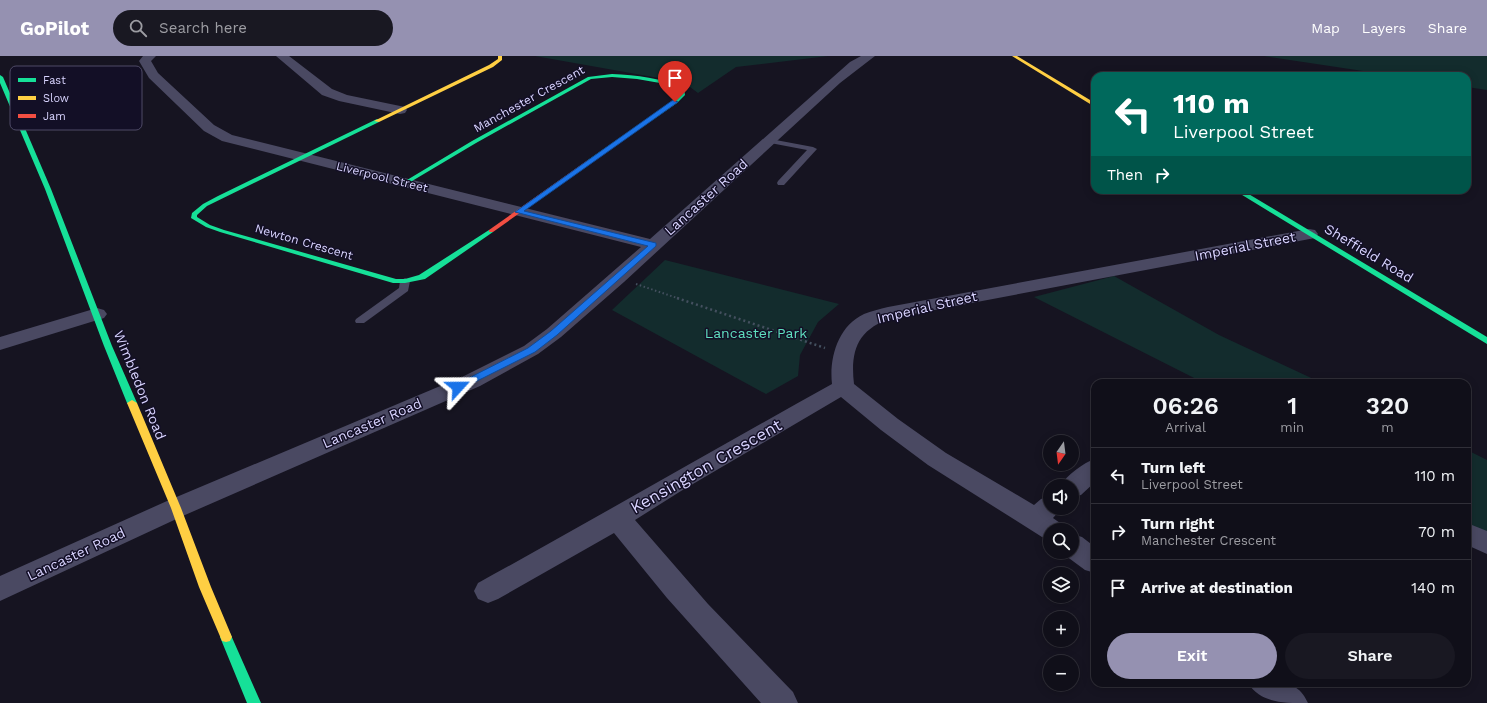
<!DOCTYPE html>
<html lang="en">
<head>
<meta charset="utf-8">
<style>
	body { margin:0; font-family:"Work Sans",sans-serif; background:#191822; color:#f1f3f6; height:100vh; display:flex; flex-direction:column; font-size:15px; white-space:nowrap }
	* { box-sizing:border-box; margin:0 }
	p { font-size:13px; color:#9c9ca2 }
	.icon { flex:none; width:22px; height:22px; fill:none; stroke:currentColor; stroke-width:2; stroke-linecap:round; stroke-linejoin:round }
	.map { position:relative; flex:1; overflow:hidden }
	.side { position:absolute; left:1091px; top:323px; width:380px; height:308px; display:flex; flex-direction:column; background:#100f19; border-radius:12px; box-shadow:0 2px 10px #0003,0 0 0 1px #302f38 }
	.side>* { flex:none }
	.guide { position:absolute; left:1091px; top:16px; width:380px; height:122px; border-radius:12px; box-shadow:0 2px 10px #0003,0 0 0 1px #302f38; background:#00695c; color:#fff; overflow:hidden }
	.needle { width:26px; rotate:194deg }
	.tools { position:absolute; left:1043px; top:379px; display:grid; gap:8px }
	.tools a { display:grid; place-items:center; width:36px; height:36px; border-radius:50%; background:#100f19; box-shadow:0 2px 10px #0003,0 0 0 1px #302f38; font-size:20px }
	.pin { position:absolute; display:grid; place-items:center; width:34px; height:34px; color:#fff; margin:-41px -17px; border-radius:50% 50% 50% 0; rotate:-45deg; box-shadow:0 0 4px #0007 }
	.pin .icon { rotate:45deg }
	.me { position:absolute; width:44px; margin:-22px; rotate:66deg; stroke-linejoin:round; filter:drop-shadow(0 0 3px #0008) }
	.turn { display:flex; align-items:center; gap:14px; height:84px; padding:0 16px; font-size:18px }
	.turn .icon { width:52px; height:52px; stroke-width:2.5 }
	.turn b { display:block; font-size:28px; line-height:34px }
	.then { display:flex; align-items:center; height:38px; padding:0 16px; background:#0003; gap:8px; font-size:15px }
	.eta { display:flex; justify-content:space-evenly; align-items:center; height:68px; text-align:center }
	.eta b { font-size:24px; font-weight:600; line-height:28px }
	.action { display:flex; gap:8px; margin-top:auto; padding:8px 16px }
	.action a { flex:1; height:46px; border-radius:24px; background:#9591b1; color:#fff; font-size:16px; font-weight:600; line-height:46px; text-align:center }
	.action a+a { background:#191822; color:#f1f3f6 }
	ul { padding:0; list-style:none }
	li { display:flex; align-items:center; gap:12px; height:56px; padding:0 16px; border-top:1px solid #302f38 }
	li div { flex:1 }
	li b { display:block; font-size:15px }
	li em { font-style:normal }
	header { display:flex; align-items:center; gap:24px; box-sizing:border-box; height:56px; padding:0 20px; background:#9591b1; color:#fff }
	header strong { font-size:19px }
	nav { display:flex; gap:22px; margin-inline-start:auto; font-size:14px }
	.search { width:280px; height:36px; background:#191822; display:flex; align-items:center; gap:10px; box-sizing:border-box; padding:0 14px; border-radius:22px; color:#9c9ca2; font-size:15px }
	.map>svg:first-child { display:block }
</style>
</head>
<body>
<header>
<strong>GoPilot</strong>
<div class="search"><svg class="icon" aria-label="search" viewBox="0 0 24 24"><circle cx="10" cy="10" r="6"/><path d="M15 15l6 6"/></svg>Search here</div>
<nav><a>Map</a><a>Layers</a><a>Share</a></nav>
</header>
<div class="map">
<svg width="1487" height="647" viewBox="0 0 1487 647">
	<rect width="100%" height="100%" fill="#161421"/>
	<path fill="#132c2d" d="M 535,0 L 828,0 L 736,11 L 698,37 L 686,28 L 670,24 Z
		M 1264,0 L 1487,0 L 1487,34 L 1467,31 L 1467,20 L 1396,20 Z
		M 665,204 L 839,248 L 818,266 L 800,299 L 798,320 L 766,338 L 612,254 Z
		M 1114,220 L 1219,279 L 1322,327 L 1204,327 L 1034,241 Z
		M 1467,394 L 1487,404 L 1487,482 L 1467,471 Z"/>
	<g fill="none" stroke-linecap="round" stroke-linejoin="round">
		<path stroke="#44505f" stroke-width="2" stroke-dasharray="1.5 2.5" stroke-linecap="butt" d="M 636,228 L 680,243"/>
		<path stroke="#44505f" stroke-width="2.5" stroke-dasharray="2 3" stroke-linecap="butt" d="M 677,242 L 825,292"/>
		<path fill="#4a4962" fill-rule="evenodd" d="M 765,82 L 813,91 L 817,93 L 784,129 L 778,129 L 777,127 L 778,125 L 807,94 L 765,86 Z
			M 405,222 L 410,225 L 408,235 L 364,267 L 356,267 L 355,265 L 356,263 L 399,232 L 400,225 Z"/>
		<path fill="#4a4962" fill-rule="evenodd" d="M 143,0 L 156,0 L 151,5 L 158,17 L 214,69 L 232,79 L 650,183 L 850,6 L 861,0 L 875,0 L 840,27 L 624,226 L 561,281 L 538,298 L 480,330 L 185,459 L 0,545 L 0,520 L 167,445 L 464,320 L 524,290 L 547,273 L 641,191 L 222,85 L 204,75 L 149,22 L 139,5 Z
			M 276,0 L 289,0 L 332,33 L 347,39 L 405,51 L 407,54 L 405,57 L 400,58 L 339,45 L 322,39 Z
			M 1309,173 L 1315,174 L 1318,178 L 1315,182 L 892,262 C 858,273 850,294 854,328 L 898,363 L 946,397 L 1034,449 L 1041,443 L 1050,440 L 1050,452 L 1062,452 L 1053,462 L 1060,467 L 1064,474 L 1050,474 L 1050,484 L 1042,481 L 928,409 L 881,374 L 841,341 L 681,435 L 635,464 L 708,548 L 793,636 L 798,647 L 761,647 L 667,542 L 614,477 L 498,543 L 488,547 L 478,543 L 474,535 L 478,527 C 596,462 713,394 832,328 C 829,302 838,270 864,258 C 871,255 880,253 888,251 Z
			M 97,252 L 104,254 L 107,258 L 104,262 L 0,294 L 0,281 Z
			M 1095,403 L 1095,426 L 1081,439 L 1072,441 L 1072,430 L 1060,430 C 1067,419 1083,407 1095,403 Z
			M 1467,467 L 1487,475 L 1487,498 L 1467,489 Z
			M 1072,478 L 1082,481 L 1095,491 L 1095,517 L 1085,514 L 1062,497 L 1072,496 Z
			M 1248,627 C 1274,627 1296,620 1308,647 C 1282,647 1261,647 1248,627 Z"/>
		<path fill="#16e098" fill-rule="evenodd" d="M 612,18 C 637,19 661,22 684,32 L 685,39 L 677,47 L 590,107 L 588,106 L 588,104 L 673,45 L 679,39 L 679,34 L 660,27 L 637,23 L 612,21 L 591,23 L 476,87 L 407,128 L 402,127 L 472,85 L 588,21 Z
			M 0,19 L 3,21 L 51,133 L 112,290 L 137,347 L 135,349 L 129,349 L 127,347 L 104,290 L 45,133 L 0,27 Z
			M 377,63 L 379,64 L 379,66 L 207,150 L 197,159 L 197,161 L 210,169 L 224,174 L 396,223 L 405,223 L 419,219 L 489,174 L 493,174 L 493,176 L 425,223 L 405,227 L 393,227 L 220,176 L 206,171 L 191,162 L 192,157 L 203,148 L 218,140 Z
			M 1234,134 L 1242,134 L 1487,281 L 1487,288 Z
			M 226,576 L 230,577 L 261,647 L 247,647 L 220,581 L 222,577 Z"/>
		<path fill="#ffcf43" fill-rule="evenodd" d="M 498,0 L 502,0 L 502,4 L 493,11 L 379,66 L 374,65 L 489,9 L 498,3 Z
			M 1012,0 L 1017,0 L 1095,47 L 1095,51 Z
			M 132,344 L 137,347 L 181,452 L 211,531 L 232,581 L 230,585 L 226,586 L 222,585 L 199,531 L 171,452 L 127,347 Z"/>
		<path fill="#f24e42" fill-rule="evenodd" d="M 588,104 L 593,105 L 493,176 L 489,176 L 489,174 Z"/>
	</g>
	<path fill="#1a73e8" stroke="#114b97" d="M 673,44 L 678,46 L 524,155 L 656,187 L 656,190 L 557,279 L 535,296 L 461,333 L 455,333 L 453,331 L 455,329 L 528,292 L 551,275 L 648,190 L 515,156 Z"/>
	<g text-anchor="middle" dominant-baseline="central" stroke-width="3" stroke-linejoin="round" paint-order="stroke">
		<g font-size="12" fill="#d9d4ff" stroke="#130f26">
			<text transform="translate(529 43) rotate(-29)">Manchester Crescent</text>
			<text transform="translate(382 121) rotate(14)">Liverpool Street</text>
			<text transform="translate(304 186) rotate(16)">Newton Crescent</text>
		</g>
		<g font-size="14" fill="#d9d4ff" stroke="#130f26">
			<text transform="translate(706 141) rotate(-42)">Lancaster Road</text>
			<text transform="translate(1245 190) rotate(-11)">Imperial Street</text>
			<text transform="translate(1369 197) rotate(31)">Sheffield Road</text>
			<text transform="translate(927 251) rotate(-13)">Imperial Street</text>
			<text transform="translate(140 329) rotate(68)">Wimbledon Road</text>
			<text transform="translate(372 367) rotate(-23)">Lancaster Road</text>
			<text transform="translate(76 498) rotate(-25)">Lancaster Road</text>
		</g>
		<g font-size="14" fill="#5fe0c0" stroke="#130f26">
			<text x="756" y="277">Lancaster Park</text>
		</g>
		<g font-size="17" fill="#d9d4ff" stroke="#130f26">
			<text transform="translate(706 410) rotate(-30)">Kensington Crescent</text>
		</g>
	</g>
	<rect x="10" y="10" width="132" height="64" rx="6" fill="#130f26" stroke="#4e4a67" stroke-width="1"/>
	<rect x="18" y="22" width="18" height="4" fill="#16e098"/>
	<rect x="18" y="40" width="18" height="4" fill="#ffcf43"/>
	<rect x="18" y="58" width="18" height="4" fill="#f24e42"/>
	<g font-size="11" fill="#d9d4ff">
		<text x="43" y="28">Fast</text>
		<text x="43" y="46">Slow</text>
		<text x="43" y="64">Jam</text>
	</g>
</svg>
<div class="tools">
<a><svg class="needle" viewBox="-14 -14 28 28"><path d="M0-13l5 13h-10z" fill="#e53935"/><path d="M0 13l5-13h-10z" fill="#9c9ca2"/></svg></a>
<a><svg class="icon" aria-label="sound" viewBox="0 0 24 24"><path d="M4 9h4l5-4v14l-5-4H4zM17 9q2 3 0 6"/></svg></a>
<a><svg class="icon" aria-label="search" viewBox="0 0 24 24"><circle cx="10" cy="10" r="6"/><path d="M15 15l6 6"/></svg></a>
<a><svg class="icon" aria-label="layers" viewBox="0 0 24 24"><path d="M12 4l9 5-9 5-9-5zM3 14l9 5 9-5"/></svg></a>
<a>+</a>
<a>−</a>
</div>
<div class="pin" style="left:675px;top:46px;background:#d93025"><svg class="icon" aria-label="arrive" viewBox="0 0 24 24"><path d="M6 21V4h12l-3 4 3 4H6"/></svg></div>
<svg class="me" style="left:458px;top:331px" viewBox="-20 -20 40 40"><path d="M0-17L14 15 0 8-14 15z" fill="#1a73e8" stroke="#fff" stroke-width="4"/></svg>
<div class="guide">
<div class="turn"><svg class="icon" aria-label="left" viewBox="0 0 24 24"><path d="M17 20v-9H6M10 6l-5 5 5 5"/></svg><div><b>110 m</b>Liverpool Street</div></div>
<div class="then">Then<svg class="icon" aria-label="right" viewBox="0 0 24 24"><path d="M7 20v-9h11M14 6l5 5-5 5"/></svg></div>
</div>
<section class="side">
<div class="eta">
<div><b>06:26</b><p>Arrival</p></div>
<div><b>1</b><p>min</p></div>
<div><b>320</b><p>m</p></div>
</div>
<ul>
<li><svg class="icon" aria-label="left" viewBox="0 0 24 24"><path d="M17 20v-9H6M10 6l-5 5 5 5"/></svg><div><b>Turn left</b><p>Liverpool Street</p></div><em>110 m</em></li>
<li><svg class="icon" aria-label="right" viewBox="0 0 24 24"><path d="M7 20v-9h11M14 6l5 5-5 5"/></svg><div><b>Turn right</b><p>Manchester Crescent</p></div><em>70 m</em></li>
<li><svg class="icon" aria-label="arrive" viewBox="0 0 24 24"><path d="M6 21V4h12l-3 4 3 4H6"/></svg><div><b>Arrive at destination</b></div><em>140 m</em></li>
</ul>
<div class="action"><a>Exit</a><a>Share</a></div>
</section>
</div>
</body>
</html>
